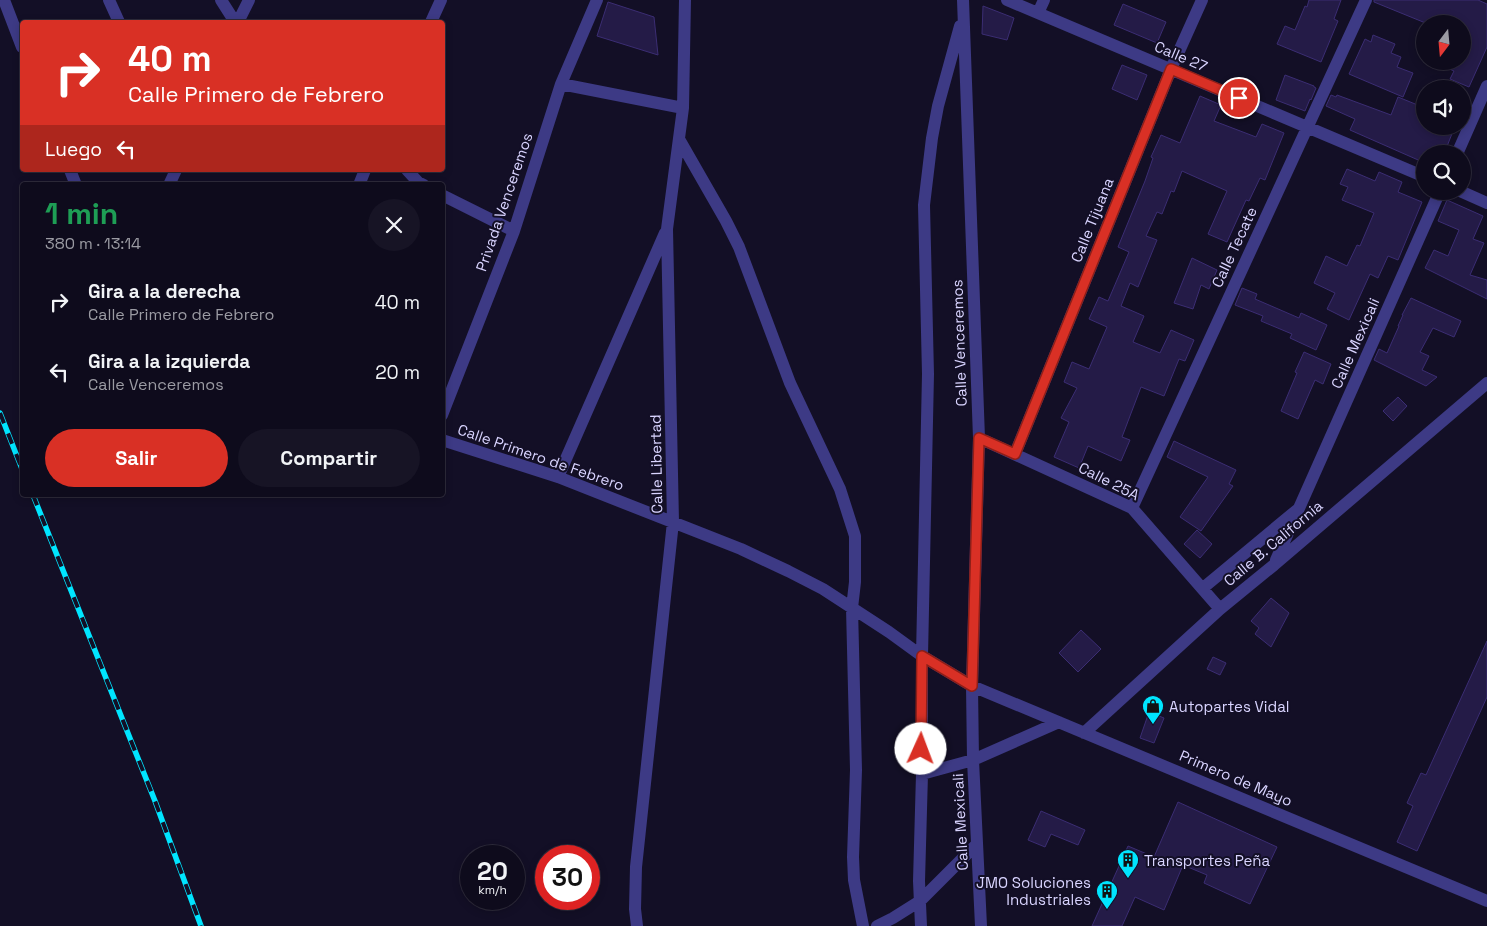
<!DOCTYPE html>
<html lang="es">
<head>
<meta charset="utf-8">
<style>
	body { margin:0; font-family:"Space Grotesk",sans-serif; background:#171425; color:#f1f3f6; height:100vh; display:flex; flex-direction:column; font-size:19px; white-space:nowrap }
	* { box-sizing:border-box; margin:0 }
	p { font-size:16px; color:#9b9ba3 }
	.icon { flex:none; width:28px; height:28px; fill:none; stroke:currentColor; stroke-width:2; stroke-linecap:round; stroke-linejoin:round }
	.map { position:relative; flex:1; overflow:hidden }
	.drawer { position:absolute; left:20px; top:182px; width:425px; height:315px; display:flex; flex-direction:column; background:#0e0b1c; border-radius:5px; box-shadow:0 2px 8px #0003,0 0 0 1px #2e2b3b }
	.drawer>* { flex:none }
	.hud { position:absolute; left:20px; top:20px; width:425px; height:152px; border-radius:5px; box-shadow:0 2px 8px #0003,0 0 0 1px #2e2b3b; background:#d93025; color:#fff; overflow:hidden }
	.needle { width:32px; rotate:196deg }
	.tools { position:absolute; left:1416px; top:15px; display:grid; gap:10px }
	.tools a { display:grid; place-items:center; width:55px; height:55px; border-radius:50%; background:#0e0b1c; box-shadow:0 2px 8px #0003,0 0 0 1px #2e2b3b; font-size:25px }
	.speed { position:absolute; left:460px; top:845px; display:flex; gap:10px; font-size:25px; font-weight:700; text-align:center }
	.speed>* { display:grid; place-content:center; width:65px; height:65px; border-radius:50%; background:#0e0b1c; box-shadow:0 2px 8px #0003,0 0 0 1px #2e2b3b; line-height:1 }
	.speed small { font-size:12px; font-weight:400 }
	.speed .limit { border:8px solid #d22; background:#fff; color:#111 }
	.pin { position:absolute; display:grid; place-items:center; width:42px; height:42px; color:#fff; margin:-21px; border:2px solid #fff; border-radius:50%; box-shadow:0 1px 5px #0007 }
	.me { position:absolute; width:55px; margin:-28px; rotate:2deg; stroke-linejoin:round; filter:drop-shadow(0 0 4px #0008) }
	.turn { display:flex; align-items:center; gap:18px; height:105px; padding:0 25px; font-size:22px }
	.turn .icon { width:65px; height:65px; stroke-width:2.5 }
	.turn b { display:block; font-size:35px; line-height:42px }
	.then { display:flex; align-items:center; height:48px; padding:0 25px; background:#0003; gap:10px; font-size:19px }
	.round { display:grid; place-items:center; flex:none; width:52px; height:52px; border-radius:26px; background:#171425 }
	.overview { display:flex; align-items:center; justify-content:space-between; height:85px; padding:0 25px }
	h1 { font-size:30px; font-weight:700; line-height:38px; color:#1e9e55 }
	.button { display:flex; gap:10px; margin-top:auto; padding:10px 25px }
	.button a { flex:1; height:58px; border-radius:30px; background:#d93025; color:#fff; font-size:20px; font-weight:700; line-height:58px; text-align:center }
	.button a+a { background:#171425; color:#f1f3f6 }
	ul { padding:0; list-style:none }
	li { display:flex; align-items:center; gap:15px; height:70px; padding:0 25px }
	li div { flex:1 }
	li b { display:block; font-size:19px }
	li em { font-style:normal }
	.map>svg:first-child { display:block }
</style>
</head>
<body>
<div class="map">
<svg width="1487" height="926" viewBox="0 0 1487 926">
	<rect width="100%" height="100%" fill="#130f26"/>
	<path fill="#241b47" stroke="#3b2d73" d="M 1309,0 L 1341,0 L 1334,19 L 1338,21 L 1321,62 L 1277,44 L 1285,26 L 1295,30 L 1305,6 L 1307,7 Z
		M 1374,0 L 1478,0 L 1487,4 L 1487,47 L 1469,87 L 1450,79 L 1454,71 L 1431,61 L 1462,61 L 1462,24 L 1428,24 L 1374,2 Z
		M 608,2 L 654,17 L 658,55 L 597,36 Z
		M 1123,4 L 1166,22 L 1157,43 L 1114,25 Z
		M 983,6 L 1014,18 L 1007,40 L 982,34 Z
		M 1373,35 L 1395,44 L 1391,53 L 1401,57 L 1397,67 L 1413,73 L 1403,97 L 1349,74 L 1365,39 L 1371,42 Z
		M 1122,65 L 1147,75 L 1137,100 L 1112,89 Z
		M 1285,75 L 1314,86 L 1314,87 L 1316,88 L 1311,100 L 1310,99 L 1305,111 L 1276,100 Z
		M 1331,95 L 1336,97 L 1337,95 L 1391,115 L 1398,97 L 1425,108 L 1425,126 L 1455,126 L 1444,154 L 1425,154 L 1425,163 L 1350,130 L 1355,119 L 1326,106 Z
		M 1200,96 L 1221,105 L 1214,121 L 1256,137 L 1262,124 L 1284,133 L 1265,180 L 1260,178 L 1249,201 L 1246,200 L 1227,242 L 1208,234 L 1227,191 L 1182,171 L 1174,192 L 1171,191 L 1162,214 L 1157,212 L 1146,236 L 1157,240 L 1138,287 L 1130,283 L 1121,306 L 1144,316 L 1133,342 L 1160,353 L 1171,330 L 1194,340 L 1185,361 L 1179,359 L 1164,396 L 1141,387 L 1122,437 L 1130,440 L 1121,461 L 1088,446 L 1079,468 L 1054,457 L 1069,422 L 1061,418 L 1077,388 L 1064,382 L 1072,362 L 1089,369 L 1107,327 L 1089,319 L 1099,297 L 1108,301 L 1129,252 L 1118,247 L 1145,181 L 1153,158 L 1151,157 L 1161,135 L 1180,143 Z
		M 1347,169 L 1375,181 L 1379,172 L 1402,182 L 1398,192 L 1422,202 L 1398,260 L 1388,256 L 1378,278 L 1370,274 L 1349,320 L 1327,309 L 1335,293 L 1314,283 L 1326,256 L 1347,266 L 1357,245 L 1360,246 L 1374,213 L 1342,200 L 1348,187 L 1340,184 Z
		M 1447,200 L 1483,216 L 1473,239 L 1484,243 L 1470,275 L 1487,280 L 1487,299 L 1425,268 L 1434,250 L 1448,256 L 1459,230 L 1438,221 Z
		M 1192,258 L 1217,270 L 1209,289 L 1201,285 L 1193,309 L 1174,303 Z
		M 1242,288 L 1257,294 L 1255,299 L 1299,318 L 1301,313 L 1327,325 L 1316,350 L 1290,338 L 1292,334 L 1261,321 L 1263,316 L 1235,305 Z
		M 1411,298 L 1461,321 L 1454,337 L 1433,328 L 1420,352 L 1429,356 L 1422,370 L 1437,377 L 1426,386 L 1374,360 L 1379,349 L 1387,353 L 1399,326 L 1398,326 L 1403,315 L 1402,315 Z
		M 1304,352 L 1331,364 L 1323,384 L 1315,380 L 1298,419 L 1281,411 L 1297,373 L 1295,372 Z
		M 1398,397 L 1407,406 L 1393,421 L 1383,411 Z
		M 1174,441 L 1236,470 L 1229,484 L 1233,486 L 1201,531 L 1180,517 L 1208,477 L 1167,457 Z
		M 1197,530 L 1212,544 L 1200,558 L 1184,544 Z
		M 1271,598 L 1289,613 L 1271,647 L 1255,634 L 1259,628 L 1251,621 Z
		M 1081,630 L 1101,649 L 1078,672 L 1059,653 Z
		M 1487,641 L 1487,697 L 1417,851 L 1397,842 L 1413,806 L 1407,803 L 1421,773 L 1426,775 Z
		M 1213,657 L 1226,663 L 1220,675 L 1207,669 Z
		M 1149,712 L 1164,718 L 1154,743 L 1140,738 Z
		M 1178,802 L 1277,847 L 1250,904 L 1204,883 L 1207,875 L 1183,865 L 1164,910 L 1135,897 L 1122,926 L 1092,926 L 1128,846 L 1154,857 Z
		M 1041,811 L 1085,830 L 1078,845 L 1051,834 L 1045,847 L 1028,840 Z"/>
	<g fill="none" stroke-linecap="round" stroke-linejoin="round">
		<path stroke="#3d3a85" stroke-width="12" d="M 4,0 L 22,47
			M 109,0 L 119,22
			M 221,0 L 235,22
			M 963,0 L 979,438 L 972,686 L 973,760 L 981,926
			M 1007,0 L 1425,177
			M 1038,13 L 1044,0
			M 238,22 L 249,0
			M 431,22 L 441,0
			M 960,26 L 938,106 L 932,138 L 924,205 L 928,374 L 922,656 L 922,774 L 973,760 L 1059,722
			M 561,84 L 683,108
			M 679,139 L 726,221 L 739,247 L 790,383 L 840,489 L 855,536 L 855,582 L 852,608 L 856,770 L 853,857 L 854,880 L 863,926
			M 1457,154 L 1487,86
			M 70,170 L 76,185
			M 407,170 L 418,182 L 424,185
			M 169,185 L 176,170
			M 359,185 L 365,170
			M 1460,191 L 1487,203
			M 442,195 L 514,231
			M 442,415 L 514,231 L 561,84 L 597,0
			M 979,438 L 1132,508 L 1220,609
			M 442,440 L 558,477 L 741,549 L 788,571 L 823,589 L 889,632 L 922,656 L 972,686 L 1487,901
			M 1015,454 L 1171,69 L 1202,0
			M 558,477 L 665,233
			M 1132,508 L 1366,0
			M 1276,560 L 1440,191
			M 1203,588 L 1297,510
			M 1084,733 L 1220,609 L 1274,565 L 1487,383
			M 637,926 L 635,909 L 636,867 L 673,522 L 667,229 L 683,108 L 685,0
			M 877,926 L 893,918 L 920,901 L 977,844
			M 921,926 L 919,881 L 922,774"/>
		<g stroke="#00e5ff" stroke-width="5.5">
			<path id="rail" d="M 0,413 L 22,469
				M 33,495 L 155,801 L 201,926"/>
		</g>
		<use href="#rail" stroke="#130f26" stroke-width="4" stroke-dasharray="11" stroke-linecap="butt"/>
	</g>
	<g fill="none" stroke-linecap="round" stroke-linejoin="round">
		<g stroke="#8d1f18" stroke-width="12">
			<path id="route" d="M 921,749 L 922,656 L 972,686 L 979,438 L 1015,454 L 1171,69 L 1239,98"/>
		</g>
		<use href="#route" stroke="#d93025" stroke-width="9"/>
	</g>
	<defs>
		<g id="shop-pin" transform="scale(1.125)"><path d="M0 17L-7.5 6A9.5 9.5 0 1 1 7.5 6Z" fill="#00e5ff" stroke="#130f26"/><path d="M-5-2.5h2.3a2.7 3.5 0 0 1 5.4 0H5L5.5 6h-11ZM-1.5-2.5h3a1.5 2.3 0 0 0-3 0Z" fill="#111"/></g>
		<g id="building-pin" transform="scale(1.125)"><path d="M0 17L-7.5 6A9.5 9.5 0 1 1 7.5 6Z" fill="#00e5ff" stroke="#130f26"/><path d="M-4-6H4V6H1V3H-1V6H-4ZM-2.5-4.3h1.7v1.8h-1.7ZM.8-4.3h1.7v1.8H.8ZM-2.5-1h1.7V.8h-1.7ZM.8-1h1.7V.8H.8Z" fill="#111"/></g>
	</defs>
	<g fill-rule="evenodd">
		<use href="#shop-pin" x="1153" y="706"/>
		<use href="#building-pin" x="1128" y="860"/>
		<use href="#building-pin" x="1107" y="891"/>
	</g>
	<g text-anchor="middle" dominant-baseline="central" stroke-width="4" stroke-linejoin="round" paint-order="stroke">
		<g font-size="15" fill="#d9d4ff" stroke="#130f26">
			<text transform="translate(1181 56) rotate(23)">Calle 27</text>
			<text transform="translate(504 202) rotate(-71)">Privada Venceremos</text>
			<text transform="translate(1092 220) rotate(-68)">Calle Tijuana</text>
			<text transform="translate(1234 247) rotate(-65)">Calle Tecate</text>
			<text transform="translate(959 343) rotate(-92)">Calle Venceremos</text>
			<text transform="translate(1355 343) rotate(-66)">Calle Mexicali</text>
			<text transform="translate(541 457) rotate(19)">Calle Primero de Febrero</text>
			<text transform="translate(656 464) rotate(-91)">Calle Libertad</text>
			<text transform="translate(1109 481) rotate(27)">Calle 25A</text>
			<text transform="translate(1273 543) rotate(-40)">Calle B. California</text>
			<text transform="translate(1236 778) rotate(23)">Primero de Mayo</text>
			<text transform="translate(960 822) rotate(-93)">Calle Mexicali</text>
		</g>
		<g font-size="15" fill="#d9d4ff" stroke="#130f26" text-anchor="start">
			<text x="1169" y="706">Autopartes Vidal</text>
			<text x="1144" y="860">Transportes Peña</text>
			<text x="1091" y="882" text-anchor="end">JMO Soluciones<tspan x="1091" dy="17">Industriales</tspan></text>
		</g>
	</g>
</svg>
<div class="tools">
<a><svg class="needle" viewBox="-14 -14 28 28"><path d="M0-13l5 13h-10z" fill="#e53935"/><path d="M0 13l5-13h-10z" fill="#9b9ba3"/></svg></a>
<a><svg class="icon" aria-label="sound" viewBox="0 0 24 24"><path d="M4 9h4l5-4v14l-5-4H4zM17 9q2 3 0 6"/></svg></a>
<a><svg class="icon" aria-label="search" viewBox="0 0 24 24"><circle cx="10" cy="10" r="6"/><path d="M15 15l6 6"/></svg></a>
</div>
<div class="speed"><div>20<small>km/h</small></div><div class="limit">30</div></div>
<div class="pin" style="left:1239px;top:98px;background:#d93025"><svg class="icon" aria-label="arrive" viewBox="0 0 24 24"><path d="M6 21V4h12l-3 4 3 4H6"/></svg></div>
<svg class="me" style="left:921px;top:749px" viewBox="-20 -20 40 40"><circle r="19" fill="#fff"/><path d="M0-13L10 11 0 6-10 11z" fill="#d93025"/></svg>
<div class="hud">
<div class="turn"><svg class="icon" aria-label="right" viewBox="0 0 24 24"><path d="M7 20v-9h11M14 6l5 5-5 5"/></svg><div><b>40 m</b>Calle Primero de Febrero</div></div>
<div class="then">Luego<svg class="icon" aria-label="left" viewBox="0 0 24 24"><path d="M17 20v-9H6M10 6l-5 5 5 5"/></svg></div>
</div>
<section class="drawer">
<div class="overview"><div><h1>1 min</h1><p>380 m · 13:14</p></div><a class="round"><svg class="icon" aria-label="close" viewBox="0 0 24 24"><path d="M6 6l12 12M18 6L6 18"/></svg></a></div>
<ul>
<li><svg class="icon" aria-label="right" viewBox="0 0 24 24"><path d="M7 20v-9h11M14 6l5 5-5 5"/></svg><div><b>Gira a la derecha</b><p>Calle Primero de Febrero</p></div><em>40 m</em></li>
<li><svg class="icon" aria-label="left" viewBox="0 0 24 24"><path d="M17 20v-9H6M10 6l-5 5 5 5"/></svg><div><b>Gira a la izquierda</b><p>Calle Venceremos</p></div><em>20 m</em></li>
</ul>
<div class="button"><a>Salir</a><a>Compartir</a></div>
</section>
</div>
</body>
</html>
